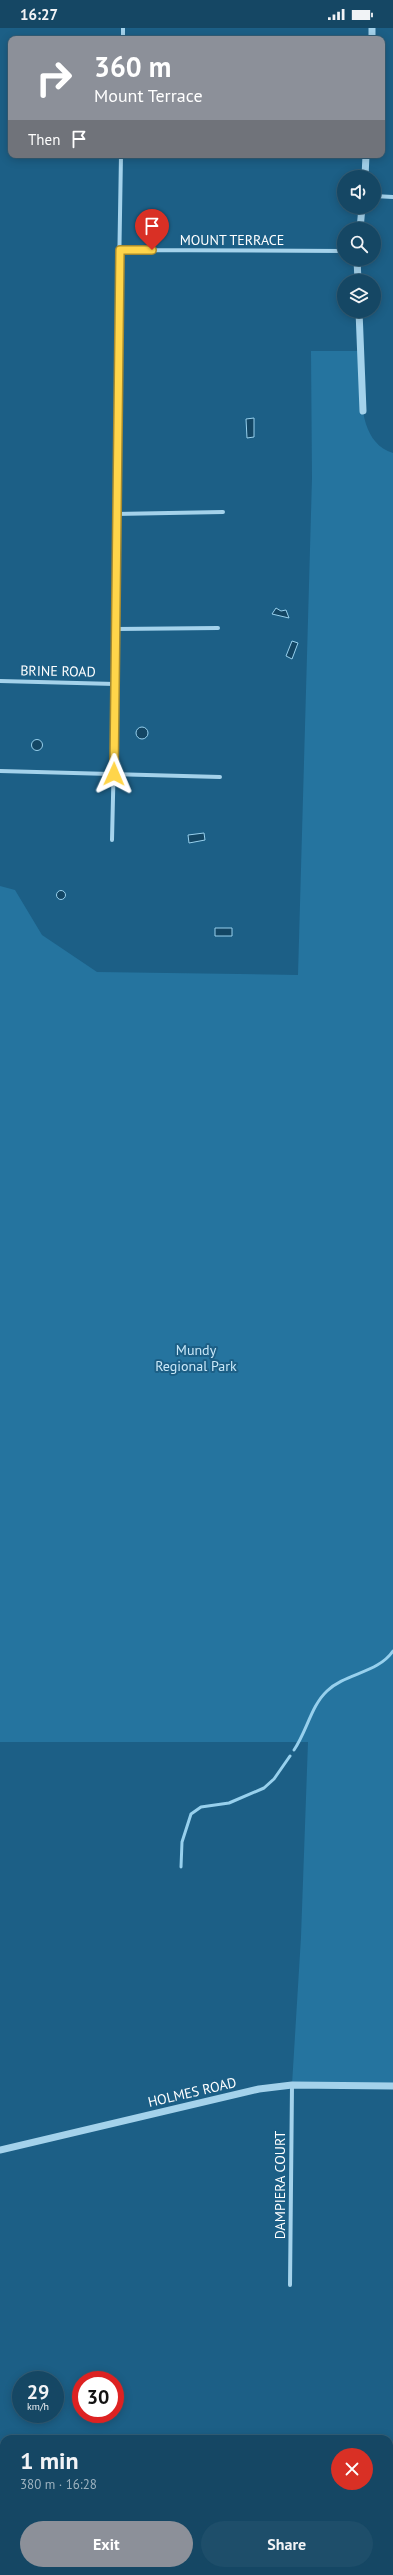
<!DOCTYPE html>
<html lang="en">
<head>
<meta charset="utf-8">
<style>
	body { margin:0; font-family:"PT Sans",sans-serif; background:#1e4e6a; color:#f1f3f6; height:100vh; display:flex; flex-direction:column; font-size:15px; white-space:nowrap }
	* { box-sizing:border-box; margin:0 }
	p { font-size:13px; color:#9db2bf }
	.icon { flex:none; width:22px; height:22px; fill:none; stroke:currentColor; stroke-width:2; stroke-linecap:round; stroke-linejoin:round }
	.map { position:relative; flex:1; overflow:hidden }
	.sheet { position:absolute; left:0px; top:2407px; width:393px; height:140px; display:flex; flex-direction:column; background:#154764; border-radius:12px 12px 0 0; box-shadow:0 2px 10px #0003,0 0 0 1px #345f78 }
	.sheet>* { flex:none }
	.banner { position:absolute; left:8px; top:8px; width:377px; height:122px; border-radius:8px; box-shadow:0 2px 10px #0003,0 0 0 1px #345f78; background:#8c9099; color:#fff; overflow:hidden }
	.fabs { position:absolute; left:337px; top:142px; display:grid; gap:8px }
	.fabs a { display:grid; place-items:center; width:44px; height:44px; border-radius:50%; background:#154764; box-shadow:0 2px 10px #0003,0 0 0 1px #345f78; font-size:20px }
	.speed { position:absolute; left:12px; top:2343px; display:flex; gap:8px; font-size:20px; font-weight:700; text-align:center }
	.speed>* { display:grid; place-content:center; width:52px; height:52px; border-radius:50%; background:#154764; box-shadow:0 2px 10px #0003,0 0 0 1px #345f78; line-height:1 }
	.speed small { font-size:10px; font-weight:400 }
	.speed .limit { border:6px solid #d22; background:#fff; color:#111 }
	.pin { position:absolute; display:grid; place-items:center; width:34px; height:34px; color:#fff; margin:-41px -17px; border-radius:50% 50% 50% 0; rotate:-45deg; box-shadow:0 0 4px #0007 }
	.pin .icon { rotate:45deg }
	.me { position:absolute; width:44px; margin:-22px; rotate:1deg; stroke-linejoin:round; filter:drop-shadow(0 0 3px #0008) }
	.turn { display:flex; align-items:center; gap:14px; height:84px; padding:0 20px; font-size:18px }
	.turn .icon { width:52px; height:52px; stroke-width:2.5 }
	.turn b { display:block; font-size:28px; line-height:34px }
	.then { display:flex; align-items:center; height:38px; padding:0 20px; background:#0003; gap:8px; font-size:15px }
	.round { display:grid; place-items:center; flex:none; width:42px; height:42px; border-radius:21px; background:#1e4e6a }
	.head { display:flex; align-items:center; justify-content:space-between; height:68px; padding:0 20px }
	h1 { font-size:24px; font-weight:700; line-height:30px }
	.button { display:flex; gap:8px; margin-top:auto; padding:8px 20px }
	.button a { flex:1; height:46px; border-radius:24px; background:#8c9099; color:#fff; font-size:16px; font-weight:700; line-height:46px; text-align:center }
	.button a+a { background:#1e4e6a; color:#f1f3f6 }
	.status { display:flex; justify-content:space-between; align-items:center; height:28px; padding:0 20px; background:#154764; direction:ltr }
	.status svg { height:11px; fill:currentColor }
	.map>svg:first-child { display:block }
</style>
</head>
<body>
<div class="status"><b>16:27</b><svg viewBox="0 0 49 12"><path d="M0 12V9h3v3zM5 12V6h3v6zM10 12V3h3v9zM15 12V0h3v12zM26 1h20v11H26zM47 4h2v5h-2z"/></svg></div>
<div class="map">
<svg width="393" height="2547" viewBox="0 0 393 2547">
	<rect width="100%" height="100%" fill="#1c5f86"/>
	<path fill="#25749f" d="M 311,323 L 361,323 C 362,355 354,413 393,425 L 393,2058 L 292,2057 L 301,1909 L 308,1714 L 0,1714 L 0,858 L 15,862 L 42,907 L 97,944 L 298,947 L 312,450 Z"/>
	<path fill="#134664" stroke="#97d0ed" d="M 254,390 L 254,409 L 247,410 L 246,391 Z
		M 276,580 L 281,583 L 286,582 L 289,590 L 272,586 Z
		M 292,613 L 298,615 L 292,631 L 286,628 Z
		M136 705a6 6 0 1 1 12 0a6 6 0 1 1-12 0Z
		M31.5 717a5.5 5.5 0 1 1 11 0a5.5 5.5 0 1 1-11 0Z
		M 204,805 L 205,812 L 189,815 L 188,807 Z
		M56.5 867a4.5 4.5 0 1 1 9 0a4.5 4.5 0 1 1-9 0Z
		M 215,900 L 232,900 L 232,908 L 215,908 Z"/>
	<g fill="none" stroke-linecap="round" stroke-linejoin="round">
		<path stroke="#97d0ed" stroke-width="3" d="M 294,1722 C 307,1703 311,1678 327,1663 C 346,1645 378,1645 393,1623
			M 181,1839 L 182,1814 L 191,1786 L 201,1779 L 229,1775 L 264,1760 L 274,1751 L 290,1728"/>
		<path stroke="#a4d2eb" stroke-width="4" d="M 123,11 L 123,0
			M 374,168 L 393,169
			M 120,222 L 344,223
			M 115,486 L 223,484
			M 117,601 L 218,600
			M 0,653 L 115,656
			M 0,743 L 220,749
			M 112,812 L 117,601 L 115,486 L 121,127
			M 290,2257 L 292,2057
			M 0,2536 L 4,2536"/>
		<path stroke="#a4d2eb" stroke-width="7" d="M 372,11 L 372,0
			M 365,149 L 366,127
			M 360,201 L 362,179
			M 357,231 L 358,253
			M 359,283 L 363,383
			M 0,2122 L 259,2061 L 292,2057 L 393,2058"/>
	</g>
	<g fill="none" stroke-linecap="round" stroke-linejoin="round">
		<g stroke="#a68a30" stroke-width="10">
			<path id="route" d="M 114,746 L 120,222 L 152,222"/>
		</g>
		<use href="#route" stroke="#ffd54a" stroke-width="7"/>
	</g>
	<g text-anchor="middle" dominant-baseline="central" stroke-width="4" stroke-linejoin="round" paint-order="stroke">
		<g font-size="14" fill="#fff" stroke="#1c5f86">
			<text x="232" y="212">MOUNT TERRACE</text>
			<text transform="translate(58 643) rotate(1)">BRINE ROAD</text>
			<text transform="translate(192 2064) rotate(-13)">HOLMES ROAD</text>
			<text transform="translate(280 2157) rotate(-90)">DAMPIERA COURT</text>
		</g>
		<g font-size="14" fill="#c9e8f8" stroke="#1c5f86">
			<text x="196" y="1322">Mundy<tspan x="196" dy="16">Regional Park</tspan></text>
		</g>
	</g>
</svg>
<div class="fabs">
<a><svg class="icon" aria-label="sound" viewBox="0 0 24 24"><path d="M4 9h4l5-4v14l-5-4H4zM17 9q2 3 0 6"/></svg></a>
<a><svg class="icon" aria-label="search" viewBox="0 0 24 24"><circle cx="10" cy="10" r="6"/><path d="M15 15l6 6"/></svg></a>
<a><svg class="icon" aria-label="layers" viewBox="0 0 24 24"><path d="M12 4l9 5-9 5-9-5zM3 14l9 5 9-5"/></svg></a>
</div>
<div class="speed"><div>29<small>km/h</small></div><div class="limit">30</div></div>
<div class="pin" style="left:152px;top:222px;background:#d93025"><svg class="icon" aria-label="arrive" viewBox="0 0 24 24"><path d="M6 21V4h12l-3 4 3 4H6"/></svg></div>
<svg class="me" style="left:114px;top:746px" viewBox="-20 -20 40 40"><path d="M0-17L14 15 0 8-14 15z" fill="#ffd54a" stroke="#fff" stroke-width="4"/></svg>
<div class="banner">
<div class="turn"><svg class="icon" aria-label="right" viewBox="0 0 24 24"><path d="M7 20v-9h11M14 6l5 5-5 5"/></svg><div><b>360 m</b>Mount Terrace</div></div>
<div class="then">Then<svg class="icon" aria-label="arrive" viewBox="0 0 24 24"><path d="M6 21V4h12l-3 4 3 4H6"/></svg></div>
</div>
<section class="sheet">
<div class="head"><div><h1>1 min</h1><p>380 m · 16:28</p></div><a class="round" style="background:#d93025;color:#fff"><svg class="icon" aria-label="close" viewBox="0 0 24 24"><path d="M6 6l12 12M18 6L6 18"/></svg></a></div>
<div class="button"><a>Exit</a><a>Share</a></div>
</section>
</div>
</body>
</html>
